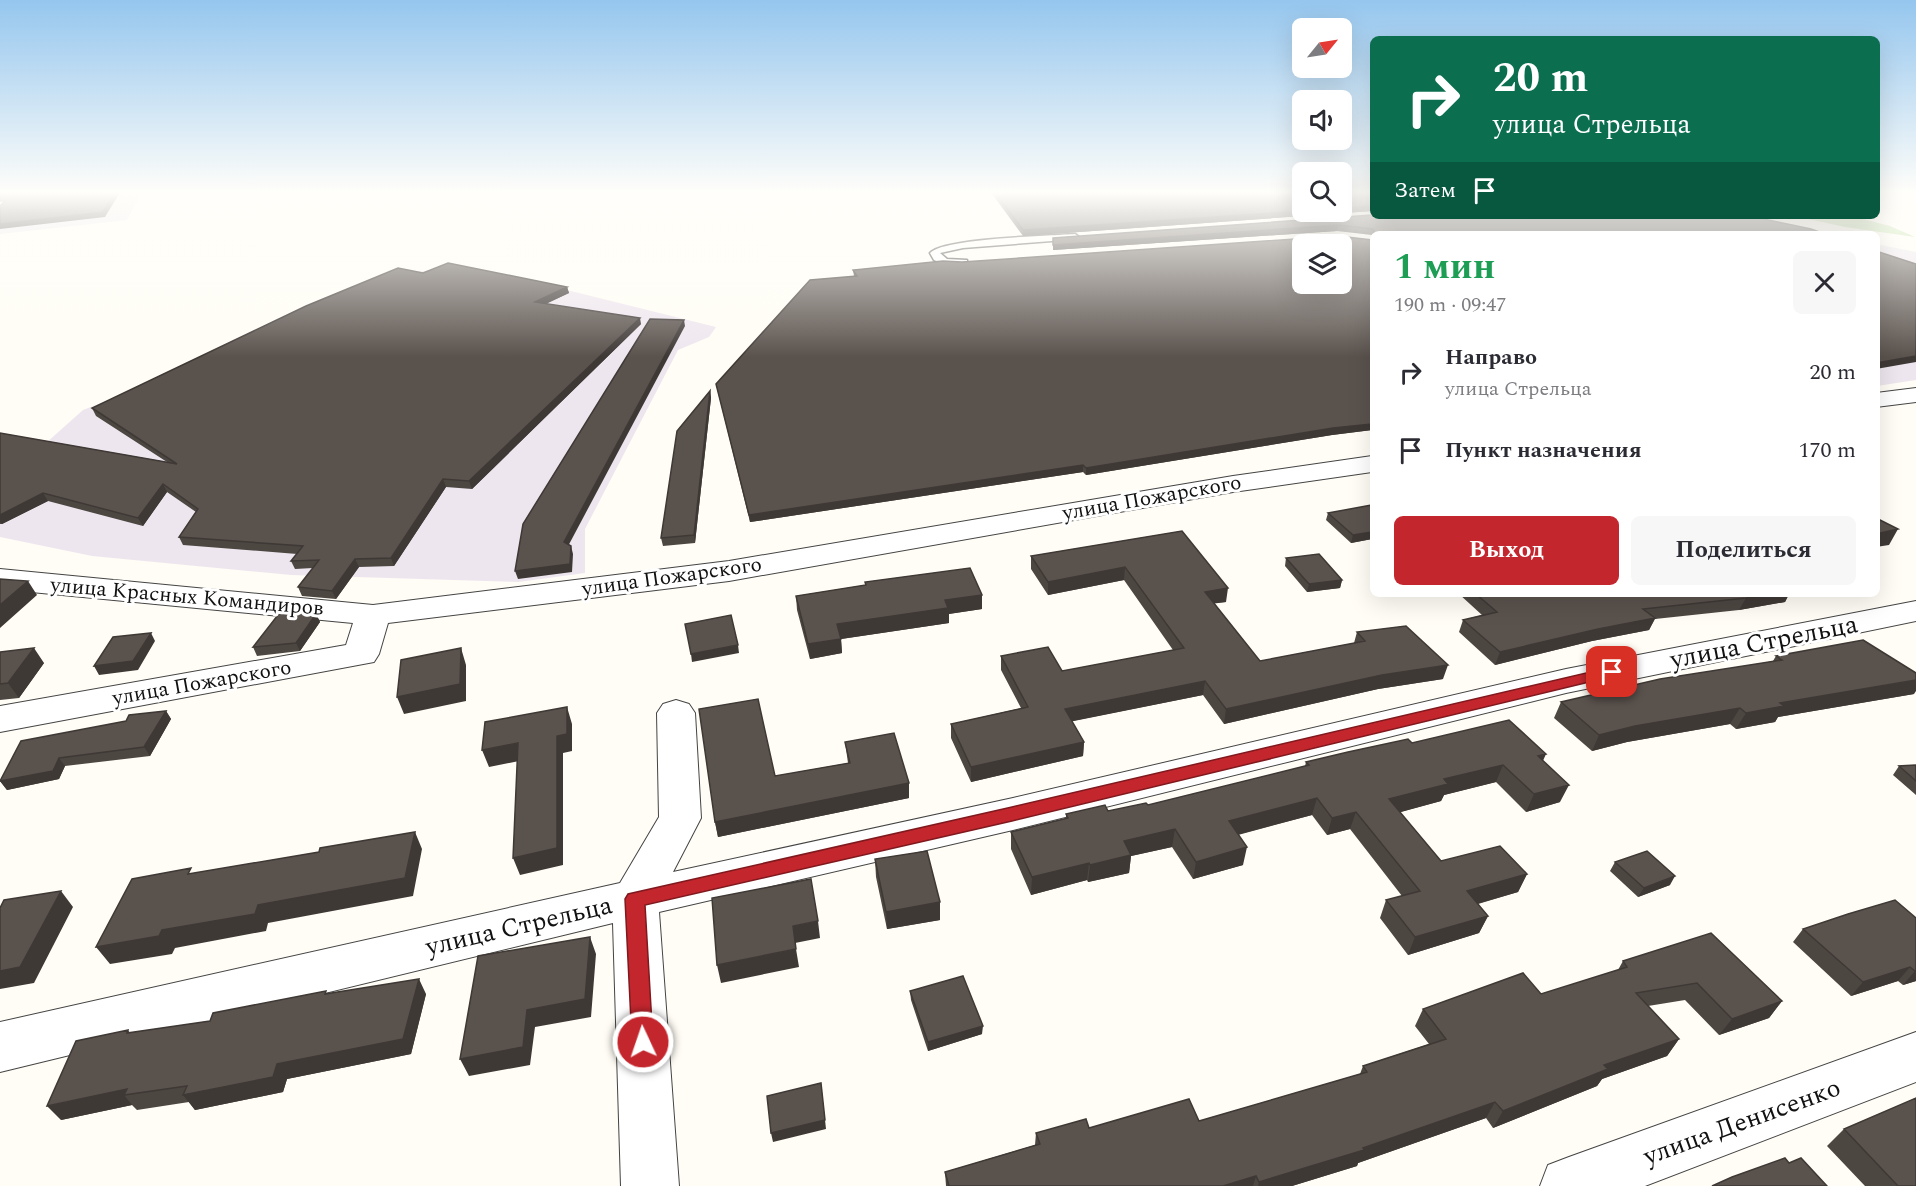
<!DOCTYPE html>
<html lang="ru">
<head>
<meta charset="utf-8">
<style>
	body { margin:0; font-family:Spectral,serif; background:#f7f7f7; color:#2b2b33; height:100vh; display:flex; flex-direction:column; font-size:22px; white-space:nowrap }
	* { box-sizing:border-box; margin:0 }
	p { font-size:20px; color:#7c7c81 }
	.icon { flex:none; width:33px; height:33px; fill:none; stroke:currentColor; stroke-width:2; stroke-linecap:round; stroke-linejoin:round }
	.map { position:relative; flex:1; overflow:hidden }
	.panel { position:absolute; left:1370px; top:231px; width:510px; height:366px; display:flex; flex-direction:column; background:#fff; border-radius:9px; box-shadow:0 6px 24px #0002 }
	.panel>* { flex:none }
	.hud { position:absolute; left:1370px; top:36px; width:510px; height:183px; border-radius:9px; box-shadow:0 6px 24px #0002; background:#0b6e4f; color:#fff; overflow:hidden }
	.needle { width:39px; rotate:60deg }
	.fabs { position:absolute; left:1292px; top:18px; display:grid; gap:12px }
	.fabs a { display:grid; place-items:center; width:60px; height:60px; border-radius:9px; background:#fff; box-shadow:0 6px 24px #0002; font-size:30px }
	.pin { position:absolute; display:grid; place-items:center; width:51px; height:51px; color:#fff; margin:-26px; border-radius:12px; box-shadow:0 3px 9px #0006 }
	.me { position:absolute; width:66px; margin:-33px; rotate:357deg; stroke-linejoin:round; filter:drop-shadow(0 0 4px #0008) }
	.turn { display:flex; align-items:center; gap:21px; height:126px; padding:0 24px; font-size:27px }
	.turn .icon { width:78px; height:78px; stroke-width:2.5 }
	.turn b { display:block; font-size:42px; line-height:51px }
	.then { display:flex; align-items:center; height:57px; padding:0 24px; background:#0003; gap:12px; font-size:22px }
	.round { display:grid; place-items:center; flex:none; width:63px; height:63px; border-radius:9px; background:#f7f7f7 }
	.headline { display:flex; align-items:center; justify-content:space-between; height:102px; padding:0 24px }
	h1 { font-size:36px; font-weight:700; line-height:45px; color:#1e9e55 }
	.action { display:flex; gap:12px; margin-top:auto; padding:12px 24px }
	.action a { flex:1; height:69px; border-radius:9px; background:#c4262e; color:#fff; font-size:24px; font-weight:700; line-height:69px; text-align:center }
	.action a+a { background:#f7f7f7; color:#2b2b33 }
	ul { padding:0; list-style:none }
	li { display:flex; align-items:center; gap:18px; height:78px; padding:0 24px }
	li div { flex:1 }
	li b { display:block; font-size:22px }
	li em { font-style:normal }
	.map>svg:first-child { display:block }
</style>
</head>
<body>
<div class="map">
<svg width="1916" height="1186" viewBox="0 0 1916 1186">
	<rect width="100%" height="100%" fill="#fffdf5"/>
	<path fill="#eee6ef" d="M 0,191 L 142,191 L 127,220 L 0,234 Z
		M 1876,244 L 1916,252 L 1916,380 L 1877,386 Z
		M 449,268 L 571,291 L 716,327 L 709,337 L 678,350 L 585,529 L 585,573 L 518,582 L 291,575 L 92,556 L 0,537 L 0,484 L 83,410 L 201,364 L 399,274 Z"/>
	<path fill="#b9dc9c" d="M 1795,216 L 1851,216 L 1890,226 L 1915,237 L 1845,227 Z"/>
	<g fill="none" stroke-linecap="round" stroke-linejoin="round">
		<g stroke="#444" stroke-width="3">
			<path id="service" d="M 1075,234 L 1079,237 L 1078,239 L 963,248 L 940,253 L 947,259 L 967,260 L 967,264 L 964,265 L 946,265 L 934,260 L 930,253 C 943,238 1050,236 1075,234 Z"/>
		</g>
		<g stroke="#444" stroke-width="2">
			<path id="minor" d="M 1916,388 L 1916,402 L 1876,407 L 1876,393 Z
				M 1372,456 L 1372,472 L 1233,492 L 729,581 L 388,623 L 379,654 L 374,662 L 0,732 L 0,706 L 346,645 L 353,623 L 0,589 L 0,569 L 373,605 L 729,561 L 1233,476 Z
				M 1916,601 L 1916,621 L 1566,693 L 1013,830 L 659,912 L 679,1186 L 621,1186 L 613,923 L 0,1072 L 0,1022 L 620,883 L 659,817 L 657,713 L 663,704 L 676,700 L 689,704 L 695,713 L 701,818 L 673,872 L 1013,798 L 1566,669 Z
				M 1916,1032 L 1916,1082 L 1645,1186 L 1540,1186 L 1548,1165 L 1569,1157 Z"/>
		</g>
		<use href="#service" fill="#fff" fill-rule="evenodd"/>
		<use href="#minor" fill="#fff" fill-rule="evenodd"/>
	</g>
	<path fill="#4d4742" d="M 990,191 L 1372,191 L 1372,211 L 1023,236 Z
		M 1372,215 L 1825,234 L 1372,234 L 1372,236 L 1372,235 L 1337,231 L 1053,250 L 1053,238 Z
		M 1372,240 L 1372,430 L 1332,435 L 1086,475 L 1083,472 L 750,522 L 716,384 L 854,276 L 853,270 L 962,262 Z
		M 423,273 L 567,287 L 569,293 L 546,304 L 641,324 L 472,489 L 446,487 L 394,566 L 359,567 L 336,599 L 302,596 L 298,587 L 313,568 L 295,569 L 291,561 L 297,554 L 183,545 L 179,537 L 196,512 L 167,492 L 143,526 L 48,501 L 2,524 L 0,524 L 0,433 L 167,462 L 96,416 L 92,408 Z
		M 710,391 L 711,398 L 695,543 L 663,546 L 661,538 Z
		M 1372,505 L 1372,539 L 1351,543 L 1326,520 L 1328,513 Z
		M 1182,531 L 1226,602 L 1214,603 L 1260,661 L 1354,643 L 1357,632 L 1443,679 L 1378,689 L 1224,724 L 1203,695 L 1072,721 L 1084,742 L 1083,756 L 971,782 L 951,738 L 951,724 L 1021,708 L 1001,670 L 1001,656 L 1062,671 L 1173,650 L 1124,580 L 1048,595 L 1031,569 L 1031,556 Z
		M 1286,558 L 1342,580 L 1340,588 L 1307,592 L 1285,566 Z
		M 865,582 L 982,595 L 982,609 L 948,614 L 949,623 L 841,639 L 842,653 L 810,659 L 797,610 L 796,596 L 865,585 Z
		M 1459,594 L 1789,594 L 1785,602 L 1739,610 L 1655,619 L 1649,630 L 1592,641 L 1495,665 L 1459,632 L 1463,620 L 1482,615 Z
		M 316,614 L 320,622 L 300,651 L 257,656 L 253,647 Z
		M 0,652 L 44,663 L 19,698 L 0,700 Z
		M 1776,656 L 1914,694 L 1778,717 L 1775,722 L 1736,729 L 1730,724 L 1627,742 L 1592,751 L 1554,718 L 1561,702 L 1773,661 Z
		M 166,711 L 171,719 L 150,756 L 65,766 L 59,779 L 7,790 L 0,781 L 126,721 Z
		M 845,742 L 909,783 L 909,798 L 718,837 L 715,822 L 775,776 L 848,763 Z
		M 1412,743 L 1543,761 L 1560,802 L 1526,812 L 1496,782 L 1444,795 L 1441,801 L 1400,812 L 1441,861 L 1527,874 L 1518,892 L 1478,904 L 1488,916 L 1479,933 L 1408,955 L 1380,918 L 1386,900 L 1402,896 L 1350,829 L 1327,835 L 1312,815 L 1238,835 L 1243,865 L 1193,879 L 1172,847 L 1131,856 L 1129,873 L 1088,882 L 1087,880 L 1031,895 L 1011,849 L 1011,832 L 1066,819 L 1066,814 L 1108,811 L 1148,805 L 1305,766 L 1306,762 Z
		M 1916,765 L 1916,795 L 1893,775 L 1899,766 Z
		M 875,859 L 940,902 L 940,920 L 887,929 L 876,877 Z
		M 1615,862 L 1670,885 L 1638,897 L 1610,871 Z
		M 1916,918 L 1916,981 L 1903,985 L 1898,981 L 1851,996 L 1793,942 L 1803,929 Z
		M 1623,961 L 1782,1001 L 1769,1018 L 1719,1035 L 1685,1000 L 1648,1006 L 1679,1039 L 1667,1056 L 1602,1079 L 1597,1086 L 1493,1128 L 1486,1118 L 1358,1163 L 1357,1166 L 1292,1186 L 946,1186 L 945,1172 L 1035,1145 L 1036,1133 L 1089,1128 L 1199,1121 L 1360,1074 L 1363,1066 L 1429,1044 L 1415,1026 L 1423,1009 L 1541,994 L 1618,970 Z
		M 910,991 L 982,1034 L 928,1051 L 911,1000 Z
		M 327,994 L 426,994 L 411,1054 L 287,1079 L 283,1092 L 195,1110 L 189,1102 L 137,1110 L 132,1105 L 61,1120 L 128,1030 L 130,1033 L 210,1021 Z
		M 1844,1129 L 1916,1186 L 1865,1186 L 1827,1146 Z"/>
	<path fill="#3f3936" d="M 116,191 L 121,191 L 105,217 L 0,229 L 0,224 Z
		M 1372,206 L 1372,211 L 1023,236 L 1023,230 L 1302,211 L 1302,212 L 1341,212 L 1341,208 Z
		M 1338,225 L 1337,231 L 1053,250 L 1053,245 Z
		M 567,287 L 569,293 L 536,308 L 535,302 Z
		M 640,318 L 641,324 L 472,489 L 469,481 Z
		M 684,320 L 685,326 L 566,550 L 564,542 Z
		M 1916,356 L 1916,362 L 1876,369 L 1876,363 Z
		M 710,391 L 711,398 L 695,543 L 694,535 Z
		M 1372,424 L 1372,430 L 1332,435 L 1086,475 L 1086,468 L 1333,428 Z
		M 1083,465 L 1083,472 L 750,522 L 749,515 Z
		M 443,479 L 446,487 L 394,566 L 391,558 Z
		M 163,484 L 167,492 L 143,526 L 138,518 Z
		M 43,493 L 48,501 L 2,524 L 0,522 L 0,515 Z
		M 1898,529 L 1889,545 L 1876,547 L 1876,534 Z
		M 1372,532 L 1372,539 L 1351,543 L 1353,535 Z
		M 571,546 L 573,554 L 572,572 L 518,579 L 515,571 Z
		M 355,559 L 359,567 L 336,599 L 332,591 Z
		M 1125,567 L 1124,580 L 1048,595 L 1048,582 Z
		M 1342,580 L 1340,588 L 1307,592 L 1309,584 Z
		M 28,581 L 37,595 L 0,628 L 0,605 Z
		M 1228,588 L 1226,602 L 1203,605 L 1205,592 Z
		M 1769,594 L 1789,594 L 1785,602 L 1739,610 L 1746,598 Z
		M 982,595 L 982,609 L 949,614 L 949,623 L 841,639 L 842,653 L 810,659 L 808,644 L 837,624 L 945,600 Z
		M 316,614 L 320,622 L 300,651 L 296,643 Z
		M 1655,618 L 1649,630 L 1592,641 L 1495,665 L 1500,652 L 1598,629 Z
		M 151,633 L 155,641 L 138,670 L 99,675 L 94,666 Z
		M 738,645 L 739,653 L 692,662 L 691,654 Z
		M 34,648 L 44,663 L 19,698 L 8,683 Z
		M 461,648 L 466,665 L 466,701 L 404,714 L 397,697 Z
		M 1448,665 L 1443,679 L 1378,689 L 1224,724 L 1226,709 L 1382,675 Z
		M 1916,680 L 1916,691 L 1914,694 L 1778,717 L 1775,722 L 1736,729 L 1746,713 L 1780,703 Z
		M 1205,681 L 1203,695 L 1064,723 L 1065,709 Z
		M 567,707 L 572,724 L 572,751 L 563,753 L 563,865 L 520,875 L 513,858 Z
		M 1740,708 L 1730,724 L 1627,742 L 1592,751 L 1599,735 L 1635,726 Z
		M 166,711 L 171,719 L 150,756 L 144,747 Z
		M 1084,742 L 1083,756 L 971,782 L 971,767 Z
		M 518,743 L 524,760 L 489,767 L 482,750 Z
		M 1546,754 L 1538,772 L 1538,756 Z
		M 59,758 L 65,766 L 59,779 L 7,790 L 0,781 Z
		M 1503,765 L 1496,782 L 1444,795 L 1441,801 L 1383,817 L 1389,799 L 1444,779 Z
		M 909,783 L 909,798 L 718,837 L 715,822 Z
		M 1569,785 L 1560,802 L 1526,812 L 1534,794 Z
		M 1317,798 L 1312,815 L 1225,838 L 1229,821 Z
		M 1356,812 L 1350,829 L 1327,835 L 1332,818 Z
		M 1175,829 L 1172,847 L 1131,856 L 1129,873 L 1088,882 L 1090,865 L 1124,841 Z
		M 415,832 L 422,849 L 413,896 L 268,923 L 266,931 L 175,948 L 172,954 L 110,964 L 96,947 L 258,905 Z
		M 1247,847 L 1243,865 L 1193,879 L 1196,862 Z
		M 1089,863 L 1087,880 L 1031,895 L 1032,877 Z
		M 1527,874 L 1518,892 L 1459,909 L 1467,891 Z
		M 1675,876 L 1670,885 L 1638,897 L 1644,888 Z
		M 61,891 L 73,907 L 34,983 L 0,989 L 0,971 Z
		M 940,902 L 940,920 L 887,929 L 886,912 Z
		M 1488,916 L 1479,933 L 1408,955 L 1415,937 Z
		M 818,921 L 820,938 L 795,943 L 793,926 Z
		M 590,937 L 596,954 L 591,1017 L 535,1027 L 530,1065 L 469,1076 L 460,1059 L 527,1010 Z
		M 796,949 L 799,967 L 721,983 L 717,965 Z
		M 1910,967 L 1898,981 L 1851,996 L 1863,982 Z
		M 1915,971 L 1916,971 L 1916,981 L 1903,985 Z
		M 419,979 L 426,994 L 411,1054 L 287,1079 L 283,1092 L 195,1110 L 183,1095 L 277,1064 Z
		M 1782,1001 L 1769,1018 L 1719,1035 L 1732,1019 Z
		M 983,1026 L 982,1034 L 928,1051 L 928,1042 Z
		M 1679,1039 L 1667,1056 L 1602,1079 L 1597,1086 L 1493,1128 L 1503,1111 L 1604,1065 Z
		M 821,1083 L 826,1129 L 773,1142 L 771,1133 Z
		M 127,1089 L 124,1095 L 132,1105 L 61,1120 L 47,1106 Z
		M 1495,1102 L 1486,1118 L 1358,1163 L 1357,1166 L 1292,1186 L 1258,1186 L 1259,1182 L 1363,1148 Z
		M 1256,1176 L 1253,1186 L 1223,1186 Z"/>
	<path fill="#5a524d" stroke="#3f3936" stroke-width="1.5" fill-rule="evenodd" d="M 0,191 L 116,191 L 103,212 L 0,224 L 0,206 L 5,201 L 0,201 Z
		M 994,191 L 1302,191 L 1302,211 L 1023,230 Z
		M 1341,191 L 1372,191 L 1372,206 L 1341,208 Z
		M 1372,215 L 1750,216 L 1811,229 L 1825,234 L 1375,234 L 1373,229 L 1338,225 L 1053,245 L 1053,238 Z
		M 1338,236 L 1372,240 L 1372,424 L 1333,428 L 1086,468 L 1083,465 L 749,515 L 716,384 L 810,280 L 857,276 L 853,270 L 943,261 L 962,262 ZM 1302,244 L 1341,244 L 1341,284 L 1302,284 Z
		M 1876,251 L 1916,264 L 1916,356 L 1876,363 Z
		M 448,263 L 567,287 L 535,302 L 640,318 L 469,481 L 443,479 L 391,558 L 355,559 L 332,591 L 298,587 L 319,560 L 291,561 L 303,546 L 179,537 L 198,509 L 163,484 L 138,518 L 43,493 L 0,515 L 0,433 L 177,464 L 92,408 L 306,306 L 398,268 L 423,273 Z
		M 650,319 L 684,320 L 564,542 L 571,546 L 570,564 L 515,571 L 523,524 Z
		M 710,391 L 694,535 L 661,538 L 677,431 Z
		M 1372,505 L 1372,532 L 1353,535 L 1328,513 Z
		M 1876,518 L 1898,529 L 1876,534 Z
		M 1182,531 L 1228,588 L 1205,592 L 1260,661 L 1365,641 L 1357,632 L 1406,626 L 1448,665 L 1382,675 L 1226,709 L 1205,681 L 1065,709 L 1084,742 L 971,767 L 951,724 L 1028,707 L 1001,656 L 1048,647 L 1062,671 L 1184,648 L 1125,567 L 1048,582 L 1031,556 Z
		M 1319,554 L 1342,580 L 1309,584 L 1286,558 Z
		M 970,568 L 982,595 L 945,600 L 948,608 L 837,624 L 841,639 L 808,644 L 796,596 L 866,585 L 865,582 Z
		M 0,579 L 28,581 L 0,605 Z
		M 1476,594 L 1769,594 L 1746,598 L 1643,609 L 1655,618 L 1598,629 L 1500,652 L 1463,620 L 1497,612 Z
		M 281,611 L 316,614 L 296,643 L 253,647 Z
		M 731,615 L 738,645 L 691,654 L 685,624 Z
		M 151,633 L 133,661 L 94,666 L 113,637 Z
		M 1863,640 L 1916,673 L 1916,680 L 1780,703 L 1784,706 L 1746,713 L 1740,708 L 1635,726 L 1599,735 L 1561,702 L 1660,679 L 1782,660 L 1776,656 Z
		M 34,648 L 8,683 L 0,684 L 0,652 Z
		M 461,648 L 460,684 L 397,697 L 401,660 Z
		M 758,699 L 775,776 L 850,763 L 845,742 L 894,733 L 909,783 L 715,822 L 699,709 Z
		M 567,707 L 567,734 L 557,736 L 557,848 L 513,858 L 518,743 L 482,750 L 485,722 Z
		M 166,711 L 144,747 L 59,758 L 53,771 L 0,781 L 21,741 L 126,721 L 129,715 Z
		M 1509,720 L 1546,754 L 1538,756 L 1569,785 L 1534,794 L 1503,765 L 1444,779 L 1448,784 L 1389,799 L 1441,861 L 1500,846 L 1527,874 L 1467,891 L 1488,916 L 1415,937 L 1386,900 L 1420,891 L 1356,812 L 1332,818 L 1317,798 L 1229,821 L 1247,847 L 1196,862 L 1175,829 L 1124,841 L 1131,855 L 1090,865 L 1089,863 L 1032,877 L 1011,832 L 1068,818 L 1066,814 L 1105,805 L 1108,811 L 1146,803 L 1148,805 L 1309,765 L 1306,762 L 1348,752 L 1408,739 L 1412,743 Z
		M 1916,765 L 1916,781 L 1899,766 Z
		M 415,832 L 405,878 L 258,905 L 255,914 L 162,930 L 159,936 L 96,947 L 132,879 L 191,868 L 188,874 L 319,852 L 320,848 Z
		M 927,851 L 940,902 L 886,912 L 875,859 Z
		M 1647,851 L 1675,876 L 1644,888 L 1615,862 Z
		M 811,879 L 818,921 L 793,926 L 796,949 L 717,965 L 712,898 Z
		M 61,891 L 20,967 L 0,971 L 0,908 L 4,900 Z
		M 1895,900 L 1916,918 L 1916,971 L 1915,971 L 1910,967 L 1863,982 L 1803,929 L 1848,914 Z
		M 1711,933 L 1782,1001 L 1732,1019 L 1697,983 L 1636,993 L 1679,1039 L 1604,1065 L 1608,1069 L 1503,1111 L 1495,1102 L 1363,1148 L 1364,1150 L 1259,1182 L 1256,1176 L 1223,1186 L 949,1186 L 945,1172 L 1040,1144 L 1036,1133 L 1086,1119 L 1089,1128 L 1189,1099 L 1199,1121 L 1367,1072 L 1363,1066 L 1446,1039 L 1423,1009 L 1523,973 L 1541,994 L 1627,967 L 1623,961 Z
		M 590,937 L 585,999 L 527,1010 L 523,1047 L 460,1059 L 478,956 Z
		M 963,976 L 983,1026 L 928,1042 L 910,991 Z
		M 419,979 L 403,1039 L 277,1064 L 273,1077 L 183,1095 L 187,1086 L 124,1095 L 127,1089 L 47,1106 L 76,1041 L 128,1030 L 127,1033 L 210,1021 L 213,1013 L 326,991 L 325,994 Z
		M 821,1083 L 825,1120 L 771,1133 L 767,1096 Z
		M 1916,1098 L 1916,1186 L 1898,1186 L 1844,1129 Z
		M 1785,1158 L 1789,1163 L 1801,1158 L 1827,1186 L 1712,1186 L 1732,1177 Z"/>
	<linearGradient id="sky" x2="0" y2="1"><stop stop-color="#95c6ee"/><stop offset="0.54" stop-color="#fffefa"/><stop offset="1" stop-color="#fffefa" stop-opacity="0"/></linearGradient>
	<rect width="1916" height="357" fill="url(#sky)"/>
	<path fill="#c4262e" stroke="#7f191e" stroke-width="1.5" d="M 1612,667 L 1618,668 L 1620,672 L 1618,675 L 1012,821 L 645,905 L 653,1042 L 650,1050 L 643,1053 L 635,1050 L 632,1042 L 625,899 L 628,894 L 1012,807 Z"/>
	<g text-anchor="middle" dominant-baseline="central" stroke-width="6" stroke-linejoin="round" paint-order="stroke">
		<g font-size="21" fill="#111" stroke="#fff">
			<text transform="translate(1152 498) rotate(-10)">улица Пожарского</text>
			<text transform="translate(672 577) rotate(-8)">улица Пожарского</text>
			<text transform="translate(187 597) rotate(5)">улица Красных Командиров</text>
			<text transform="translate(202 683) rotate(-10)">улица Пожарского</text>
		</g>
		<g font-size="26" fill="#111" stroke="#fff">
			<text transform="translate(1764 642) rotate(-11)">улица Стрельца</text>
			<text transform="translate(519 926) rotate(-13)">улица Стрельца</text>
			<text transform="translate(1742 1122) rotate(-20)">улица Денисенко</text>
		</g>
	</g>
</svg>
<div class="fabs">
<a><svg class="needle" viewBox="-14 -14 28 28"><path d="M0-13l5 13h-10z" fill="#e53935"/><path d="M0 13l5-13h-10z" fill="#7c7c81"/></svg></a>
<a><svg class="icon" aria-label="sound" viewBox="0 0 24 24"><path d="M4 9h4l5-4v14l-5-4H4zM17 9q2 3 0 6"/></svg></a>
<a><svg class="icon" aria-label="search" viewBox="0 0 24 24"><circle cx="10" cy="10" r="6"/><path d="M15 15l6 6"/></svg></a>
<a><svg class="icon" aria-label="layers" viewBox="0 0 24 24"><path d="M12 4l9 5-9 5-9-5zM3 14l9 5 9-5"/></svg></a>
</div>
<div class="pin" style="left:1612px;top:672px;background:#d93025"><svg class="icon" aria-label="arrive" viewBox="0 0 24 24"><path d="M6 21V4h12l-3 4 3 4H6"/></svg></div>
<svg class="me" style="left:643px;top:1042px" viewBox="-20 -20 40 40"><circle r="17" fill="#c4262e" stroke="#fff" stroke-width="3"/><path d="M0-11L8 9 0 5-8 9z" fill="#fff"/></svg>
<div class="hud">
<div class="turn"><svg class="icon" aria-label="right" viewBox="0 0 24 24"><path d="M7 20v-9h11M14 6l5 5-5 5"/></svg><div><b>20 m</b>улица Стрельца</div></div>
<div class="then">Затем<svg class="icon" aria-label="arrive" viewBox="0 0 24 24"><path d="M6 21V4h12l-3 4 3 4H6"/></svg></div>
</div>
<section class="panel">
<div class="headline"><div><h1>1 мин</h1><p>190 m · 09:47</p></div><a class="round"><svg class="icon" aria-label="close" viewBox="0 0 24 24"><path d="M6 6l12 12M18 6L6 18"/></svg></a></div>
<ul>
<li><svg class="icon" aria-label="right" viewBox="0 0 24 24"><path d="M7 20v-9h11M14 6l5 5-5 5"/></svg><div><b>Направо</b><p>улица Стрельца</p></div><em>20 m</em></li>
<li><svg class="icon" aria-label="arrive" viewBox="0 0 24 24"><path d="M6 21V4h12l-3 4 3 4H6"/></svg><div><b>Пункт назначения</b></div><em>170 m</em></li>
</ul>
<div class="action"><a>Выход</a><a>Поделиться</a></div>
</section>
</div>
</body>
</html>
